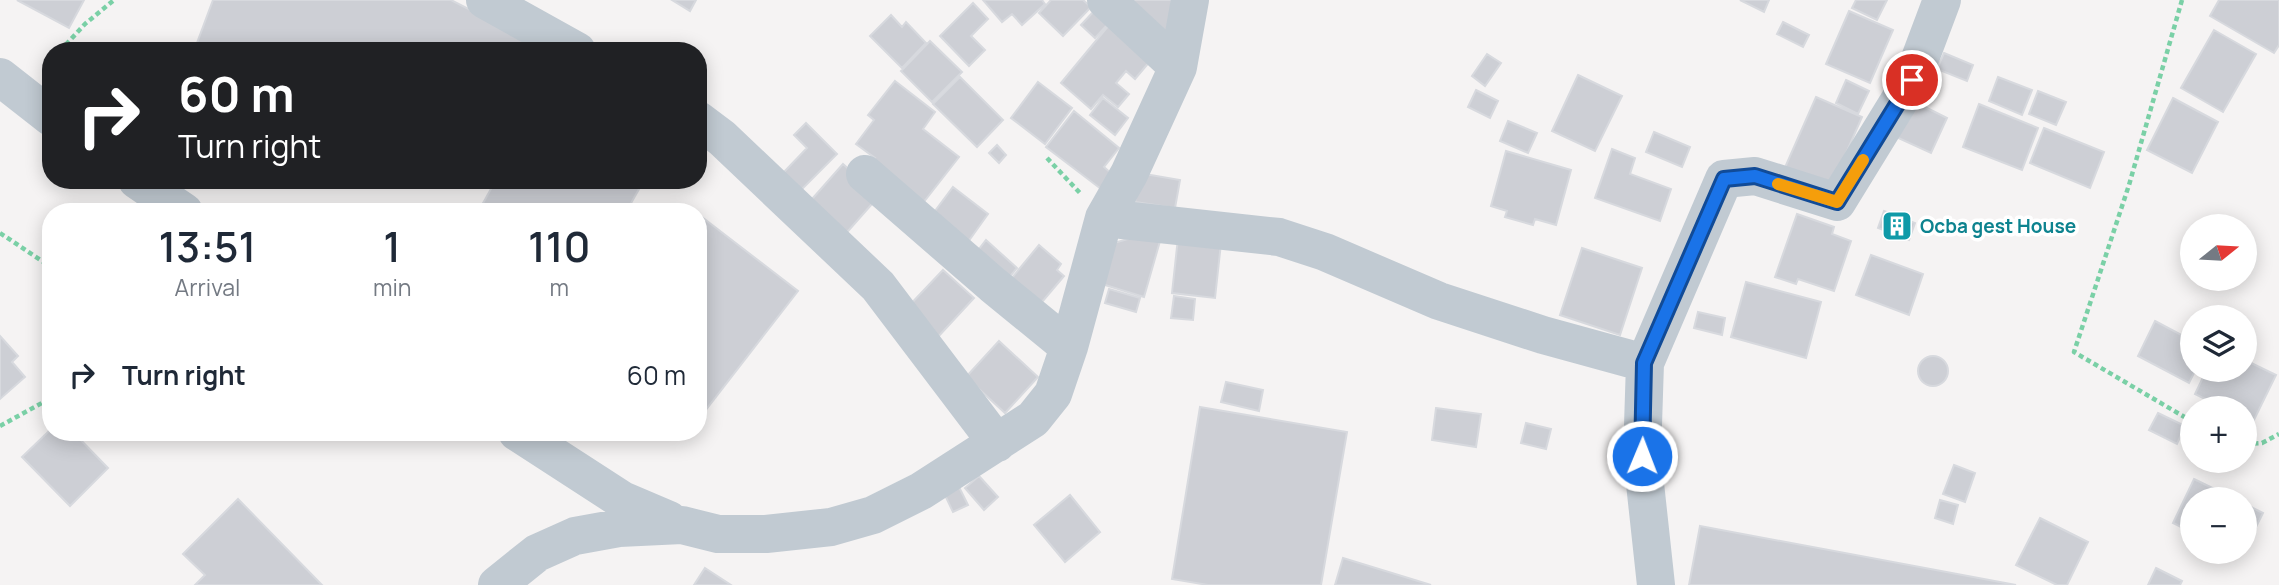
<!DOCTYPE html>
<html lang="en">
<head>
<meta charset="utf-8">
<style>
	body { margin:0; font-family:Manrope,sans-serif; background:#f2f2f3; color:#1f2937; height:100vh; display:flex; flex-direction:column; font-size:26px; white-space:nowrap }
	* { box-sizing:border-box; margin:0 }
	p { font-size:23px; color:#747a83 }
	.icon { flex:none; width:38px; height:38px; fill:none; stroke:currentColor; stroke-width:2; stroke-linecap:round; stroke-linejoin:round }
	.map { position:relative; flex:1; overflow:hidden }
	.panel { position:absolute; left:42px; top:203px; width:665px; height:238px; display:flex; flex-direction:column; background:#fff; border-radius:28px; box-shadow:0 4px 18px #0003 }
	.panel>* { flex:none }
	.guide { position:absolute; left:42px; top:42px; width:665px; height:147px; border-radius:28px; box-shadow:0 4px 18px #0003; background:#202124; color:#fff; overflow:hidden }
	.needle { width:46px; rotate:72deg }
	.buttons { position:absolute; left:2180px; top:214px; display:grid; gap:14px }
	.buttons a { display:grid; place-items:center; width:77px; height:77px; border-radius:50%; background:#fff; box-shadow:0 4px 18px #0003; font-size:35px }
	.pin { position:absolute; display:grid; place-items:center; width:60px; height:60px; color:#fff; margin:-30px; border:4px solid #fff; border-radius:50%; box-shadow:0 2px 7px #0007 }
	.me { position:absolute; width:77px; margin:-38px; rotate:1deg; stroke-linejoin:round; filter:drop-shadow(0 0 5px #0008) }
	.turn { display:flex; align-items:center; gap:24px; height:147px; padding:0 21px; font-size:32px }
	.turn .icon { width:91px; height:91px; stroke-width:2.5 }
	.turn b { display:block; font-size:49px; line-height:60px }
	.eta { display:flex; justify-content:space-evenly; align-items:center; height:119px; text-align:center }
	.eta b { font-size:42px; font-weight:600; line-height:49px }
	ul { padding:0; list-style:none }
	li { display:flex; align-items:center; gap:21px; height:105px; padding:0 21px }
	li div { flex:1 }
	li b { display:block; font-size:26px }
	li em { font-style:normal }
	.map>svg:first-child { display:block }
</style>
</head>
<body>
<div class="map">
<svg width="2279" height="585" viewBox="0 0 2279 585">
	<rect width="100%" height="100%" fill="#f5f3f3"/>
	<path fill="#cdcfd5" stroke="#d7d9de" stroke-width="2" d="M 17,0 L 84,0 L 69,28 Z
		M 213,0 L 451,0 L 545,48 L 544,51 L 194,51 Z
		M 672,0 L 696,0 L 690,11 Z
		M 983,0 L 1042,0 L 1045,4 L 1022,25 L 1012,14 L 1002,22 Z
		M 1051,0 L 1083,0 L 1091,7 L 1063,36 L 1039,13 Z
		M 1125,0 L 1172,0 L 1167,37 Z
		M 1740,0 L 1769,0 L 1764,12 Z
		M 1856,0 L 1887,0 L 1877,20 L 1852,8 Z
		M 2219,0 L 2279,0 L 2279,45 L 2274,53 L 2210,16 Z
		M 973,3 L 988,19 L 971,36 L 985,50 L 969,66 L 940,36 Z
		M 1095,10 L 1109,23 L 1095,38 L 1081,25 Z
		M 1849,11 L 1893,30 L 1870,83 L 1826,64 Z
		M 891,15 L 902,27 L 906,22 L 926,43 L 902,68 L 870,36 Z
		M 1783,22 L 1809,35 L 1803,47 L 1777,34 Z
		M 1109,25 L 1151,60 L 1135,79 L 1126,71 L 1116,83 L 1129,94 L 1118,107 L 1103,95 L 1091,109 L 1061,83 Z
		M 2214,30 L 2256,54 L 2223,112 L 2181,88 Z
		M 930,41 L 962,72 L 932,102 L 901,71 Z
		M 1944,53 L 1973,65 L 1967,81 L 1937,69 Z
		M 1487,54 L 1501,63 L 1485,86 L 1472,76 Z
		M 1578,75 L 1622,96 L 1595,151 L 1552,131 Z
		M 960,77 L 1003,120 L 977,147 L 933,104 Z
		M 1998,77 L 2032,90 L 2022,115 L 1989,101 Z
		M 1846,80 L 1869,91 L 1858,114 L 1836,103 Z
		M 895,81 L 935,112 L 923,129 L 959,157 L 919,208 L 867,167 L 875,158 L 856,144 L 874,120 L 868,115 Z
		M 1038,82 L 1072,108 L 1045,144 L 1011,118 Z
		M 1476,90 L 1498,101 L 1490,118 L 1468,107 Z
		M 2038,91 L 2066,102 L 2056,125 L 2029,114 Z
		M 1816,97 L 1862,117 L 1829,192 L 1783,172 Z
		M 1103,98 L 1128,118 L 1115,135 L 1090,115 Z
		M 2173,98 L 2218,122 L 2192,173 L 2147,150 Z
		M 1911,100 L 1947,118 L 1931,153 L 1894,136 Z
		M 1979,104 L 2038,128 L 2022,170 L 1963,147 Z
		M 1074,111 L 1119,148 L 1104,167 L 1113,175 L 1101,189 L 1046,147 Z
		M 1508,121 L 1537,133 L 1528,153 L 1500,141 Z
		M 806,123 L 837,154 L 801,190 L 783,173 L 807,148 L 794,135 Z
		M 2044,128 L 2104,152 L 2090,188 L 2030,163 Z
		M 1654,132 L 1690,147 L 1682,167 L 1646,152 Z
		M 997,145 L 1006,155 L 999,163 L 989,153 Z
		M 1612,149 L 1635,158 L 1630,174 L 1671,189 L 1660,221 L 1595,198 Z
		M 1506,151 L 1571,170 L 1556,225 L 1535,219 L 1533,225 L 1505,217 L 1507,211 L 1491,206 Z
		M 843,164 L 879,196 L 841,239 L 805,207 Z
		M 1139,173 L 1180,180 L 1175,208 L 1135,202 Z
		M 496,180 L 640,180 L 643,182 L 626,212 L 478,212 Z
		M 953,187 L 988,214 L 965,246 L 929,219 Z
		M 1884,211 L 1915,223 L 1909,240 L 1878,228 Z
		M 698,214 L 798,291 L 698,420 Z
		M 1797,214 L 1834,227 L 1832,234 L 1851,241 L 1834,291 L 1798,279 L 1796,284 L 1775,277 Z
		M 1131,238 L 1160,241 L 1144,297 L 1102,284 L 1114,243 Z
		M 1178,238 L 1221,243 L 1215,298 L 1172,293 Z
		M 986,240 L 1017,268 L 1003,285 L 972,258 Z
		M 1039,245 L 1061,264 L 1057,270 L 1064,276 L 1036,309 L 1006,285 Z
		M 1582,248 L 1642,268 L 1620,335 L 1560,315 Z
		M 1871,255 L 1923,274 L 1909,315 L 1856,295 Z
		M 943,270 L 974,298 L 936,339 L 905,310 Z
		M 1746,282 L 1821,302 L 1806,358 L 1731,337 Z
		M 1109,289 L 1140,298 L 1136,312 L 1105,303 Z
		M 1174,296 L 1195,299 L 1193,320 L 1171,318 Z
		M 1698,312 L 1725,318 L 1722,335 L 1694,328 Z
		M 2155,321 L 2193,341 L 2193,369 L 2196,369 L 2189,383 L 2138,356 Z
		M 0,336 L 18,356 L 12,362 L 25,377 L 0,399 Z
		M 999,341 L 1038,377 L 1005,413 L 966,377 Z
		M1918 371a15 15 0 1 1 30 0a15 15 0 1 1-30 0Z
		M 2245,360 L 2276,375 L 2253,422 L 2245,418 L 2245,408 L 2223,408 L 2195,394 L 2207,369 L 2245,369 Z
		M 1226,382 L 1263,390 L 1259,411 L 1221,402 Z
		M 1200,407 L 1347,432 L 1321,585 L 1208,585 L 1172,579 Z
		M 1436,408 L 1481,414 L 1476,447 L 1432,440 Z
		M 2158,413 L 2185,426 L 2177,444 L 2149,430 Z
		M 1526,423 L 1551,429 L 1546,449 L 1521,443 Z
		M 51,429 L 51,432 L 73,432 L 108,468 L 70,506 L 22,457 Z
		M 1954,465 L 1975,473 L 1965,502 L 1943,494 Z
		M 979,476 L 998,497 L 984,510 L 965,488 Z
		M 2194,479 L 2235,499 L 2193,499 L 2193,533 L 2173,523 Z
		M 957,483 L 968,505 L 953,512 L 943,491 Z
		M 1070,495 L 1100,532 L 1065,562 L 1034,525 Z
		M 238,499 L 322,585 L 195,585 L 205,575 L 183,554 Z
		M 1940,500 L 1958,505 L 1953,524 L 1935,518 Z
		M 2245,504 L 2263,513 L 2245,549 Z
		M 2040,518 L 2088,542 L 2067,585 L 2057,585 L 2016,565 Z
		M 1700,526 L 2016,585 L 1689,585 Z
		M 1343,558 L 1431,585 L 1335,585 Z
		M 705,568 L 731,585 L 694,585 Z
		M 2156,568 L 2182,581 L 2180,585 L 2148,585 Z"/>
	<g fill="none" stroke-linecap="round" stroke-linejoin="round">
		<path stroke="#7ad0a6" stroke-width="4.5" stroke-dasharray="5 3.5" stroke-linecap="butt" d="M 2182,0 L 2129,185 L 2074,352 L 2193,422
			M 60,51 L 85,24 L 114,0
			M 1047,158 L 1080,193
			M 0,233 L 51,267
			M 0,426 L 51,398
			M 2245,444 L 2262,443 L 2279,434"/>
		<path stroke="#c1cad2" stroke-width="38" d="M 485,0 L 577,51
			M 1106,0 L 1178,67
			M 0,77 L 51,117
			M 698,120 L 722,138 L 878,286 L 997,443
			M 865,174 L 993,285 L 1069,347
			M 137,180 L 184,212
			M 1104,218 L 1279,237 L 1325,252 L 1439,301 L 1543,335 L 1645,363
			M 517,432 L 622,500 L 669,520
			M 497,585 L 537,553 L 575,536 L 619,528 L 682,525 L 718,534 L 766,534 L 831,527 L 873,515 L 921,491 L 1033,419 L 1053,394 L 1069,347 L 1104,218 L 1129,174 L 1178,67 L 1190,0
			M 1656,585 L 1642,456 L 1645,363 L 1724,179 L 1755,176 L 1837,202 L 1912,80 L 1942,0"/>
	</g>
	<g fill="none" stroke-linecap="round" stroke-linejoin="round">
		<g stroke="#114b97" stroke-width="18">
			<path id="route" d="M 1642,456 L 1644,363 L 1724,179 L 1755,176 L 1837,202 L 1912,80"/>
		</g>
		<use href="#route" stroke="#1a73e8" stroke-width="12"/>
		<path stroke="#f59e0b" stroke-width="12" d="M 1778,184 L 1837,202 L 1863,160"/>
	</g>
	<defs>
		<g id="building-square" transform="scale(1.575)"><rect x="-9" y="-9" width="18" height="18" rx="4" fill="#0f9aa8" stroke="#fff"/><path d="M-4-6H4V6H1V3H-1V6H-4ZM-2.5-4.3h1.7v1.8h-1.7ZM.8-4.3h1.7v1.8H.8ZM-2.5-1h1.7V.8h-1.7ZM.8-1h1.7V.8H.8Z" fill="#fff"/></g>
	</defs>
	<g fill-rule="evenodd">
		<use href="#building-square" x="1897" y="226"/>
	</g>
	<g text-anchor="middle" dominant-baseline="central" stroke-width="7" stroke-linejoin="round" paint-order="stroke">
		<g font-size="19" font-weight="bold" fill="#0d838f" stroke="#fff" text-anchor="start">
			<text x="1920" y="226">Ocba gest House</text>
		</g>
	</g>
</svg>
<div class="buttons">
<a><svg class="needle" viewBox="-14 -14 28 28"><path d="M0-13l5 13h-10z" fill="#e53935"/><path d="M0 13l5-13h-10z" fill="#747a83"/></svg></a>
<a><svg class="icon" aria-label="layers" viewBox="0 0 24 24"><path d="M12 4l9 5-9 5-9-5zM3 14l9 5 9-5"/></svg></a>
<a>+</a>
<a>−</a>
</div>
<div class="pin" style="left:1912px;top:80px;background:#d93025"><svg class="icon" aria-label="arrive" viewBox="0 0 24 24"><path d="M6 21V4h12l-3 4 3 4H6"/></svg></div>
<svg class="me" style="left:1642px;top:456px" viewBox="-20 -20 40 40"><circle r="17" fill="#1a73e8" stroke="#fff" stroke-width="3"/><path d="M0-11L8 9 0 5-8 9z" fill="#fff"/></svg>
<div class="guide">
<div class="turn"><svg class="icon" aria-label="right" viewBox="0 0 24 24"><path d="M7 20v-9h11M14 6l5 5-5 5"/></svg><div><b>60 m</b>Turn right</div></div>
</div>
<section class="panel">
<div class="eta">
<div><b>13:51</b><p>Arrival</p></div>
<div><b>1</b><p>min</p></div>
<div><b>110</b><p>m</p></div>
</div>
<ul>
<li><svg class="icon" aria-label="right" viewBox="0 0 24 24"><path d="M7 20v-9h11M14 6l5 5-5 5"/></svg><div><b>Turn right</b></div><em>60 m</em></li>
</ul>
</section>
</div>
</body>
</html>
